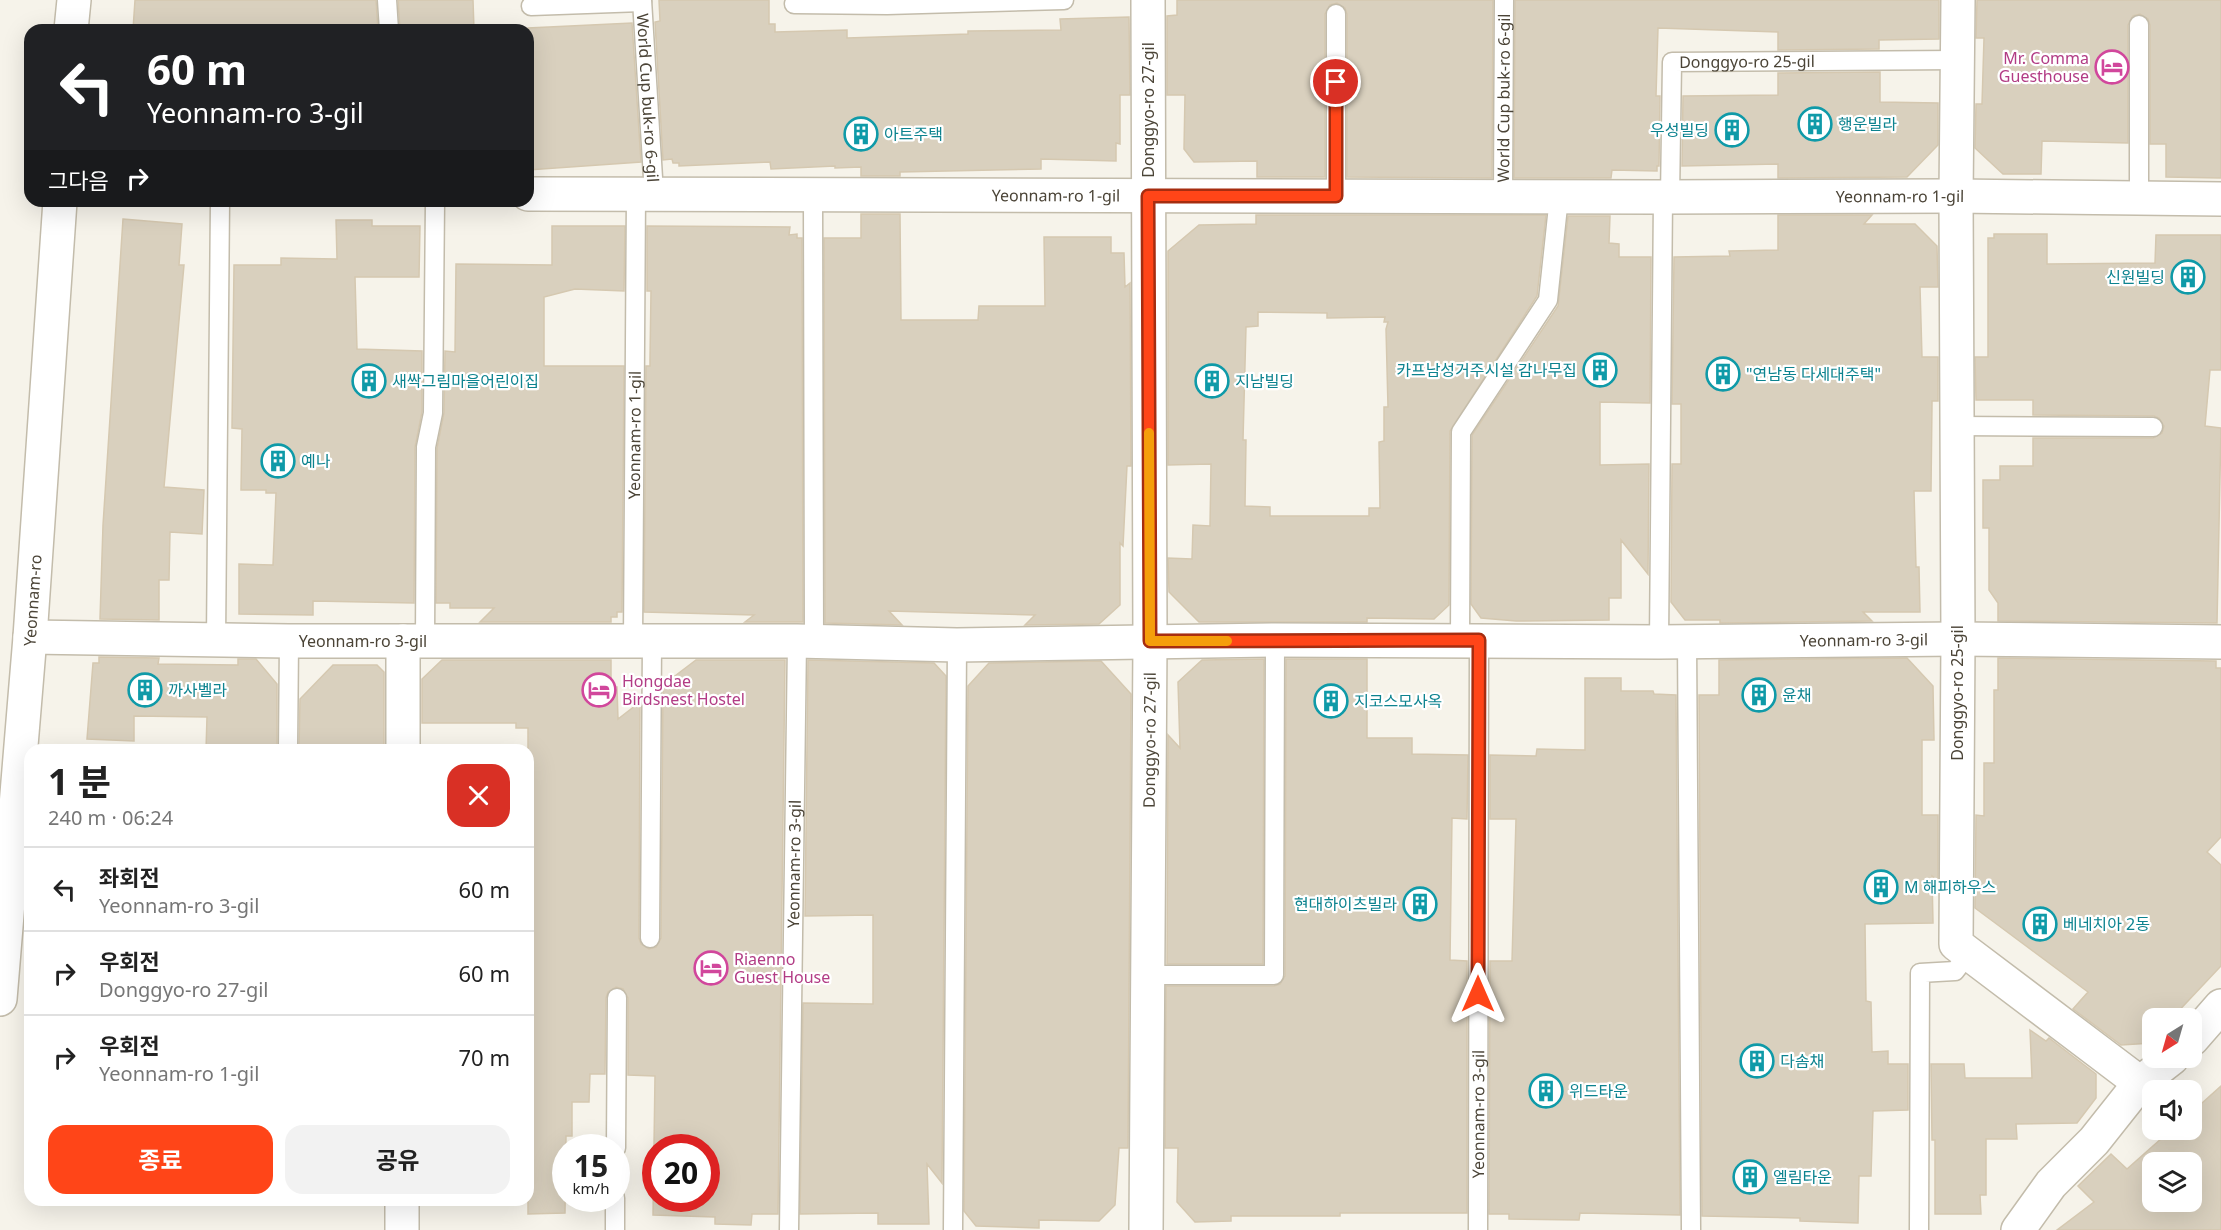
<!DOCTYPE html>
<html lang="ko">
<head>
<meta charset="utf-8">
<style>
	body { margin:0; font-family:"Noto Sans","Noto Sans KR",sans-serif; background:#f2f2f2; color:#222; height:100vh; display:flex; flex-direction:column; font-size:22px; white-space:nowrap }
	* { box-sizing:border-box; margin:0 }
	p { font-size:20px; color:#767676 }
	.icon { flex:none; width:33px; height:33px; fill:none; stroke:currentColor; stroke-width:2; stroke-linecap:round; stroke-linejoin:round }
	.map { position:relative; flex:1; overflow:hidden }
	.panel { position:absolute; left:24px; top:744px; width:510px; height:462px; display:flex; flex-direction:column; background:#fff; border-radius:18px; box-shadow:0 6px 24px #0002 }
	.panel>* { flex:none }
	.top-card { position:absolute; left:24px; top:24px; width:510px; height:183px; border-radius:18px; box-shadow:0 6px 24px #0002; background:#202124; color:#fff; overflow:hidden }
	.needle { width:39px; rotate:217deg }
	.fabs { position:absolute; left:2142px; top:1008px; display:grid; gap:12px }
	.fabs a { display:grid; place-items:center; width:60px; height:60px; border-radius:12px; background:#fff; box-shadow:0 6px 24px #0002; font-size:30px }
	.speed { position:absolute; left:552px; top:1134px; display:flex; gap:12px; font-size:30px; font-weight:700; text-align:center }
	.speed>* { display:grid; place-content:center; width:78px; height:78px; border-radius:50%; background:#fff; box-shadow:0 6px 24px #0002; line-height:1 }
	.speed small { font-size:15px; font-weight:400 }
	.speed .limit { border:9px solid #d22; background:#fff; color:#111 }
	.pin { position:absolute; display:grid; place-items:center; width:51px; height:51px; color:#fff; margin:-26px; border:3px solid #fff; border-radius:50%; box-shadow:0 2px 6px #0007 }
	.me { position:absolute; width:66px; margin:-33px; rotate:0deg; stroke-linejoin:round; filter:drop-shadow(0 0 4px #0008) }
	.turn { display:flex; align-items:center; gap:21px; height:126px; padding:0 24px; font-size:27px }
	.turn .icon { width:78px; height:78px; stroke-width:2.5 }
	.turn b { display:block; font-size:42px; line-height:51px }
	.then { display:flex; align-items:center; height:57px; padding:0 24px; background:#0003; gap:12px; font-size:22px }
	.round { display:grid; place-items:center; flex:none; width:63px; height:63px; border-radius:18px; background:#f2f2f2 }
	.headline { display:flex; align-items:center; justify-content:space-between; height:102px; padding:0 24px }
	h1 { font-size:36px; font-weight:700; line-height:45px }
	.action { display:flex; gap:12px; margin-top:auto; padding:12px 24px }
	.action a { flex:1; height:69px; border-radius:18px; background:#ff4518; color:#fff; font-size:24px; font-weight:700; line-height:69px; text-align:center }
	.action a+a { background:#f2f2f2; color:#222 }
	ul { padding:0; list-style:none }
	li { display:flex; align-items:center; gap:18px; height:84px; padding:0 24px; border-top:2px solid #e0e0e0 }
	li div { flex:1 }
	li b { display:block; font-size:22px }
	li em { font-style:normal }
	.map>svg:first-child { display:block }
</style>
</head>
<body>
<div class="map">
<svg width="2221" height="1230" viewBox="0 0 2221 1230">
	<rect width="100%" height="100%" fill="#f6f3ea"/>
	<path fill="#d9d0be" stroke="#d5c8b0" stroke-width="1.5" fill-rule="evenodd" d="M 135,0 L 376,0 L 378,30 L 133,30 Z
		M 398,0 L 473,0 L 474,30 L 400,30 Z
		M 659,0 L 769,0 L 769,24 L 775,24 L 775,32 L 847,30 L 847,38 L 968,34 L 968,31 L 1061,30 L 1060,19 L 1129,17 L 1130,95 L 1120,95 L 1120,144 L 1116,143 L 1116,161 L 1041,159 L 1041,169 L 900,172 L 900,176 L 861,176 L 861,167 L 835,168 L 835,166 L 771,169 L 770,162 L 679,166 L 679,163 L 673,163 L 672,159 L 663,160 L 655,22 L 660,21 Z
		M 1177,0 L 1493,0 L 1492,178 L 1347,177 L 1347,14 L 1345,8 L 1337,3 L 1330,5 L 1325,14 L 1325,177 L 1257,177 L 1257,161 L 1194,162 L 1184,149 L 1185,95 L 1167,95 L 1167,16 L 1177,15 Z
		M 1515,0 L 1939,0 L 1939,39 L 1879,40 L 1879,49 L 1778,50 L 1778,32 L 1658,28 L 1656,96 L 1660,96 L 1659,166 L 1657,166 L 1657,171 L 1612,170 L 1611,178 L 1514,178 Z
		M 1977,0 L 2221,0 L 2221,178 L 2166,177 L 2166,144 L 2150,144 L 2150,25 L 2148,19 L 2140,14 L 2133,16 L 2128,25 L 2128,143 L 2042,141 L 2041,174 L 2003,174 L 1975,148 L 1976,104 L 1982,104 L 1984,38 L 1976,38 Z
		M 632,23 L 641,162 L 528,170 L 528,28 Z
		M 1880,72 L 1880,102 L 1938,103 L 1938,145 L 1907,177 L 1778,178 L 1778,164 L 1682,166 L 1683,96 L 1778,95 L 1778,73 Z
		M 861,214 L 900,214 L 901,320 L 978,320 L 979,306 L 1045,306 L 1044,237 L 1111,237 L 1111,253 L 1124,253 L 1125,287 L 1130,283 L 1131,466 L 1127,466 L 1123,546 L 1120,543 L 1120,605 L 1099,624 L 1025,625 L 1035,615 L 889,611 L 902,625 L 825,623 L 824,238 L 861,238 Z
		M 1256,215 L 1546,215 L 1537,296 L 1450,431 L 1449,605 L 1434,619 L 1367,618 L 1367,622 L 1199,622 L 1169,592 L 1168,558 L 1192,559 L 1193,525 L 1210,526 L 1211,464 L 1168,465 L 1168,251 L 1199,225 L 1256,224 ZM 1258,312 L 1327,313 L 1327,318 L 1385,317 L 1384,322 L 1388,322 L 1386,329 L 1388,407 L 1384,407 L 1384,441 L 1379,442 L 1380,508 L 1369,508 L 1369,516 L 1270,516 L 1270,507 L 1245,506 L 1246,440 L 1243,440 L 1246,327 L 1258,326 Z
		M 1778,215 L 1872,215 L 1864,224 L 1915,224 L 1937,246 L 1938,287 L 1920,287 L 1922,357 L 1938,357 L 1938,401 L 1932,401 L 1932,404 L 1931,491 L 1914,491 L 1916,567 L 1919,567 L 1920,612 L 1863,612 L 1872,621 L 1720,623 L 1720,620 L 1685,620 L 1671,602 L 1672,464 L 1681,464 L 1681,404 L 1672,404 L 1674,257 L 1730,256 L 1729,251 L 1778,250 Z
		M 1568,216 L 1610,216 L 1609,243 L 1619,244 L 1619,257 L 1651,257 L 1650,403 L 1600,402 L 1600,465 L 1649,464 L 1648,574 L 1621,540 L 1621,598 L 1609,598 L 1609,620 L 1516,621 L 1481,618 L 1471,604 L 1472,435 L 1558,306 Z
		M 123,219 L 182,224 L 179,265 L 184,265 L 164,487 L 204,490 L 202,534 L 170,532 L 169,580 L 159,580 L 159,620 L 100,619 L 103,525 Z
		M 336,220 L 372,220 L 372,226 L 420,226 L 419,277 L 355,277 L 357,349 L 422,351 L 422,412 L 415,447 L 414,603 L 313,601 L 313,615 L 239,614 L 239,564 L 273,565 L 276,493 L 266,493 L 266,490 L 241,490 L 242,429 L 232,428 L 234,265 L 281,265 L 281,258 L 337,259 Z
		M 552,226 L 625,226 L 624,291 L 575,289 L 544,297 L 544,366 L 624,366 L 622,612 L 617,612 L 617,617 L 611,617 L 611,622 L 480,622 L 494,608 L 450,608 L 450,603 L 436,603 L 437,448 L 444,413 L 445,351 L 455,352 L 456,264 L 552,265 Z
		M 647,226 L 790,227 L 789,235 L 797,234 L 797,238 L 802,238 L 803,622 L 745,622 L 754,615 L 644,612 L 646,366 L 650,366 L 650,359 L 651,291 L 647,291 Z
		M 1994,234 L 2047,234 L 2047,264 L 2155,263 L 2156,235 L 2221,235 L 2221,370 L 2210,370 L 2205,426 L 2221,428 L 2217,623 L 1998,621 L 1998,603 L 1989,590 L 1989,528 L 1983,528 L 1983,480 L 2000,480 L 2000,466 L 2033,466 L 2033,438 L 2153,438 L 2162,433 L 2164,426 L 2159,418 L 2154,416 L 2033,415 L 2033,400 L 1976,400 L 1975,357 L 1988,357 L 1988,238 L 1994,238 Z
		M 99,657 L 159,658 L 158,664 L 238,665 L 238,659 L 256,659 L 277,684 L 277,750 L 206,750 L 207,717 L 134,716 L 134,741 L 87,739 L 93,663 L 99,663 Z
		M 1907,658 L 1933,686 L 1934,740 L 1922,740 L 1922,815 L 1938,815 L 1938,880 L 1932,876 L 1933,923 L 1865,924 L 1866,1001 L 1871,1002 L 1872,1052 L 1888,1051 L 1888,1064 L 1908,1064 L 1908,1110 L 1873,1111 L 1871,1176 L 1859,1176 L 1858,1223 L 1800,1221 L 1800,1218 L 1702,1216 L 1699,695 L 1719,695 L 1719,660 Z
		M 1998,658 L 2216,661 L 2216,668 L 2221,668 L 2221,837 L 2207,852 L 2221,865 L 2221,966 L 2172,1018 L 2152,1018 L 2152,1043 L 2121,1045 L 2073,1009 L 2088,992 L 1975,908 L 1976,815 L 1984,816 L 1984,763 L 1994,763 L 1994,690 L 1998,690 Z
		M 1264,659 L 1263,964 L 1167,964 L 1168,735 L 1180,748 L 1178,682 L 1202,660 Z
		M 1286,659 L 1367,659 L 1367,738 L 1412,738 L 1412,754 L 1468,755 L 1467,819 L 1452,818 L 1450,960 L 1467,961 L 1467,1213 L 1340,1213 L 1340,1216 L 1231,1216 L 1231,1221 L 1195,1222 L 1177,1202 L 1178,1148 L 1165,1148 L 1166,986 L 1274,986 L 1280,984 L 1285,976 Z
		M 442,660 L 611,660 L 611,687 L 617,687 L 618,719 L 640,702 L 639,938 L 641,944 L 649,949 L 656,947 L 661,938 L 663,685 L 696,660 L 785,660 L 778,1214 L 752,1214 L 751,1225 L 715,1224 L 715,1217 L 653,1215 L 655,1076 L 628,1075 L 628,998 L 623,989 L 616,987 L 608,992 L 606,998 L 605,1074 L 590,1074 L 589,1102 L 572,1102 L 572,1136 L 566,1136 L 565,1213 L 528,1214 L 528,728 L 516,728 L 516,723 L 422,723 L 422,679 ZM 656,1148 L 706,1148 L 706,1198 L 656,1198 Z
		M 808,660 L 934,663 L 946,676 L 942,1183 L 927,1164 L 929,1224 L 878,1224 L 878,1213 L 800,1214 L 803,1003 L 873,1004 L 873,915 L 805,916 Z
		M 1101,661 L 1131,694 L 1128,1148 L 1119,1148 L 1115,1205 L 1099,1221 L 1039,1220 L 1039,1228 L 976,1226 L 964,1211 L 968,686 L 989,663 Z
		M 333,665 L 377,665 L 384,672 L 384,750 L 299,750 L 300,699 Z
		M 1585,678 L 1621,678 L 1621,691 L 1653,691 L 1654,694 L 1676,695 L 1680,1215 L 1580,1213 L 1579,1220 L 1509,1219 L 1509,1214 L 1489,1214 L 1490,961 L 1512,961 L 1516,819 L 1490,819 L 1490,755 L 1536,756 L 1537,749 L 1585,750 Z
		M 2030,1030 L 2046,1041 L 2049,1038 L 2096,1074 L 2096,1098 L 2077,1123 L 2016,1124 L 2017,1139 L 1986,1139 L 1986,1195 L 1980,1195 L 1981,1214 L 1935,1214 L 1935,1140 L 1932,1140 L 1931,1064 L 1964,1064 L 1965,1078 L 2032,1078 Z
		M 2221,1086 L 2221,1230 L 2057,1230 L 2094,1202 L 2078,1186 L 2111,1154 L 2127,1169 L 2171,1130 L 2192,1130 L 2192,1112 ZM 2152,1162 L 2192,1162 L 2192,1202 L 2152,1202 Z"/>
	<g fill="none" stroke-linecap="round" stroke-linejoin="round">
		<g stroke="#c3bcab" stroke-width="21">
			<g id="service">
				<path d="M 387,0 L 389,30"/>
				<path id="s1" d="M 642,0 L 654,194"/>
				<path d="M 794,4 L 887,5 L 1064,0"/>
				<path d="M 531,6 L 642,2"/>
				<path d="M 2139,25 L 2139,197"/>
				<path d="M 813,194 L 814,642"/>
				<path d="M 1336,196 L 1336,14"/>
				<path id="s2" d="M 1503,197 L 1504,0"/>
				<path id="s3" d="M 1670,197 L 1672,62 L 1958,60"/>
				<path d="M 1956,426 L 2153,427"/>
				<path d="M 216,640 L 220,201"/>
				<path d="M 1460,640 L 1461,432 L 1548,300 L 1559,197"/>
				<path d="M 425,641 L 426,447 L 433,413 L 435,201"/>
				<path id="s4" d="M 633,641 L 636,194"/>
				<path d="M 1687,641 L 1691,1230"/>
				<path d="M 1659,642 L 1663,197"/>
				<path d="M 288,750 L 289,641"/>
				<path d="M 650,938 L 652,641"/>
				<path d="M 1148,975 L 1274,975 L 1275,640"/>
				<path d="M 616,1148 L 617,998"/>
				<path d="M 615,1230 L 615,1198"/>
				<path id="s5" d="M 789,1230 L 797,641"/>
				<path d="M 953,1230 L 957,645"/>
				<path id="s6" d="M 1478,1230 L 1479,640"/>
				<path d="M 1919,1230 L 1920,973 L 1955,971 L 1969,953"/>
			</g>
		</g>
		<g stroke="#c3bcab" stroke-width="36">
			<g id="minor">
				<path d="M 1958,0 L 1956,196 L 1958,639 L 1956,944 L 2140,1083"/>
				<path id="s7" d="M 528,194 L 1663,197 L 1956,196 L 2221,199"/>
				<path id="s8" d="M 30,637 L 289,641 L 797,641 L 957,645 L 1275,640 L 1659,642 L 1958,639 L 2221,642"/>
				<path d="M 403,641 L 403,750"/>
				<path d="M 2192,1039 L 2221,1006"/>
				<path d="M 402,1230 L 402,1200"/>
				<path id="s9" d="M 1146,1230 L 1150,641 L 1148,0"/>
				<path d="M 2018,1230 L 2051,1184 L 2094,1141 L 2140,1083 L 2172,1058"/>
			</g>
		</g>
		<g stroke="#c3bcab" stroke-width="36">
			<g id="tertiary">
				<path d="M 71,30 L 74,0"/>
				<path id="s10" d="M 0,999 L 30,637 L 60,201"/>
			</g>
		</g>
		<use href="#service" stroke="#fff" stroke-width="18"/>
		<use href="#minor" stroke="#fff" stroke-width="33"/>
		<use href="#tertiary" stroke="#fff" stroke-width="33"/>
	</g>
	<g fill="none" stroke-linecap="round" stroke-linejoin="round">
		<g stroke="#a62d10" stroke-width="15">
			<path id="route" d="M 1336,82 L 1336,196 L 1148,196 L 1150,641 L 1479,640 L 1478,994"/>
		</g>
		<use href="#route" stroke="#ff4518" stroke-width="10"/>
		<path stroke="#f59e0b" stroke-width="10" d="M 1149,433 L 1150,641 L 1227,641"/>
	</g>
	<defs>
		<g id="hotel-ring" transform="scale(1.725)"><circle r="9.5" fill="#fff" stroke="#d1479c" stroke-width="1.5"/><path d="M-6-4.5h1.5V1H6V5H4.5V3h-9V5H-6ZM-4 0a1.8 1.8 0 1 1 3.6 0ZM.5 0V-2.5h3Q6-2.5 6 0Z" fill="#d1479c"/></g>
		<g id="building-ring" transform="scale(1.725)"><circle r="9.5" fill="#fff" stroke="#0f9aa8" stroke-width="1.5"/><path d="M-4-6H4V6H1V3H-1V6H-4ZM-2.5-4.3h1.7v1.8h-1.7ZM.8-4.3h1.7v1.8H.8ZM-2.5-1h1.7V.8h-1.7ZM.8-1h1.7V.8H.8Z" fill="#0f9aa8"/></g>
	</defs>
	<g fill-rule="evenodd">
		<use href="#hotel-ring" x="2112" y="67"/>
		<use href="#building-ring" x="1815" y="124"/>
		<use href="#building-ring" x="1732" y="130"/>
		<use href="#building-ring" x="861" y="134"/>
		<use href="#building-ring" x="2188" y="277"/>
		<use href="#building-ring" x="1600" y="370"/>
		<use href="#building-ring" x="1723" y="374"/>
		<use href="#building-ring" x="369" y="381"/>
		<use href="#building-ring" x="1212" y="381"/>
		<use href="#building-ring" x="278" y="461"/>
		<use href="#building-ring" x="145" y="690"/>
		<use href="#hotel-ring" x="599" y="690"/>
		<use href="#building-ring" x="1759" y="695"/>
		<use href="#building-ring" x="1331" y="701"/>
		<use href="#building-ring" x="1881" y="887"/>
		<use href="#building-ring" x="1420" y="904"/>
		<use href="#building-ring" x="2040" y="924"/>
		<use href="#hotel-ring" x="711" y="968"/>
		<use href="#building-ring" x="1757" y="1061"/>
		<use href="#building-ring" x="1546" y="1091"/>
		<use href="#building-ring" x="1750" y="1177"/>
	</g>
	<g text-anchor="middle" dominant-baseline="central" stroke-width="4.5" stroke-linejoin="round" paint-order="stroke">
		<g font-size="16" fill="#b23c85" stroke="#fff" text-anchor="start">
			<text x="2089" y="58" text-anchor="end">Mr. Comma<tspan x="2089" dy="18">Guesthouse</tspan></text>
			<text x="622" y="681">Hongdae<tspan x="622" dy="18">Birdsnest Hostel</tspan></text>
			<text x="734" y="959">Riaenno<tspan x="734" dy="18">Guest House</tspan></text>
		</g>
		<g font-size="16" fill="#4b4437" stroke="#fff">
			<text stroke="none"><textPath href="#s3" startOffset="210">Donggyo-ro 25-gil</textPath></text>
			<text stroke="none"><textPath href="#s1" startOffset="98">World Cup buk-ro 6-gil</textPath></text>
			<text stroke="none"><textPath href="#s2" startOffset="99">World Cup buk-ro 6-gil</textPath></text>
			<text transform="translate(1148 110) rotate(-90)">Donggyo-ro 27-gil</text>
			<text stroke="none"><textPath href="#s7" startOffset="528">Yeonnam-ro 1-gil</textPath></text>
			<text stroke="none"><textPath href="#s7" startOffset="1372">Yeonnam-ro 1-gil</textPath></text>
			<text stroke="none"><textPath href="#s4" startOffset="206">Yeonnam-ro 1-gil</textPath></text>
			<text stroke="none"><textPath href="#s10" startOffset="400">Yeonnam-ro</textPath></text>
			<text stroke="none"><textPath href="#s8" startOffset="1834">Yeonnam-ro 3-gil</textPath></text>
			<text stroke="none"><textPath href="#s8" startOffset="333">Yeonnam-ro 3-gil</textPath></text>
			<text transform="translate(1957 693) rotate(-90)">Donggyo-ro 25-gil</text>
			<text stroke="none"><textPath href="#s9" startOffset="490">Donggyo-ro 27-gil</textPath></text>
			<text stroke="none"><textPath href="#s5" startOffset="366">Yeonnam-ro 3-gil</textPath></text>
			<text stroke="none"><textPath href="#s6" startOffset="116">Yeonnam-ro 3-gil</textPath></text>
		</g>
		<g font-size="16" fill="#0d838f" stroke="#fff" text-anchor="start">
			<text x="1838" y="124">행운빌라</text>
			<text x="1709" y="130" text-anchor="end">우성빌딩</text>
			<text x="884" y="134">아트주택</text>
			<text x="2165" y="277" text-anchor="end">신원빌딩</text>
			<text x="1577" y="370" text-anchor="end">카프남성거주시설 감나무집</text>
			<text x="1746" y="374">"연남동 다세대주택"</text>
			<text x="392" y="381">새싹그림마을어린이집</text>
			<text x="1235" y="381">지남빌딩</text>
			<text x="301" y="461">예나</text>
			<text x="168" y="690">까사벨라</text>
			<text x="1782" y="695">윤채</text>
			<text x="1354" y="701">지코스모사옥</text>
			<text x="1904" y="887">M 해피하우스</text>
			<text x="1397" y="904" text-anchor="end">현대하이츠빌라</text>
			<text x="2063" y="924">베네치아 2동</text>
			<text x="1780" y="1061">다솜채</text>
			<text x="1569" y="1091">위드타운</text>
			<text x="1773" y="1177">엘림타운</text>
		</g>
	</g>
</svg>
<div class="fabs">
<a><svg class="needle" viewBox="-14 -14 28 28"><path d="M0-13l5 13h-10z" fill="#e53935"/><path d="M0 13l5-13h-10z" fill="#767676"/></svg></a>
<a><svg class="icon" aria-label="sound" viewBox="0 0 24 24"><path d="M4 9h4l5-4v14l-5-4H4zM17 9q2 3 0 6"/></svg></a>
<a><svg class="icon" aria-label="layers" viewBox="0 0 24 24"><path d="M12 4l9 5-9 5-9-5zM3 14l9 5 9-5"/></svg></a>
</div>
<div class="speed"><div>15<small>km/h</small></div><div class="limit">20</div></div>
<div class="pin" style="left:1336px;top:82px;background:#d93025"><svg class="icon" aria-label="arrive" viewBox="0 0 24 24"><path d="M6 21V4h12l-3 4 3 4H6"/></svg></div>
<svg class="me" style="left:1478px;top:994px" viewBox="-20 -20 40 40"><path d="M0-17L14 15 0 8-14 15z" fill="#ff4518" stroke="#fff" stroke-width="4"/></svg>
<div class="top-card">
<div class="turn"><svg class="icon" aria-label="left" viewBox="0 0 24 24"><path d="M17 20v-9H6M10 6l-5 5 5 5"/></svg><div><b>60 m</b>Yeonnam-ro 3-gil</div></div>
<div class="then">그다음<svg class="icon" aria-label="right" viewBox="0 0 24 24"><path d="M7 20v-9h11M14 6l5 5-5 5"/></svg></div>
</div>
<section class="panel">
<div class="headline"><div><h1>1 분</h1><p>240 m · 06:24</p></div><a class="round" style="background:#d93025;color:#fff"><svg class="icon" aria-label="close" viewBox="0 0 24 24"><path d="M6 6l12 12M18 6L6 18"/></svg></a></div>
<ul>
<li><svg class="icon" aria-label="left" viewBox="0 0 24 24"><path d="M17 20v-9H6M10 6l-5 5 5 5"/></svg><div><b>좌회전</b><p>Yeonnam-ro 3-gil</p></div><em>60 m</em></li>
<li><svg class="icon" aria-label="right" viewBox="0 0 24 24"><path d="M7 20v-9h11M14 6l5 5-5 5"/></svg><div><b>우회전</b><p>Donggyo-ro 27-gil</p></div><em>60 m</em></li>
<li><svg class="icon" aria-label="right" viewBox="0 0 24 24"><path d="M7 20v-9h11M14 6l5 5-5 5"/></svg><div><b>우회전</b><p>Yeonnam-ro 1-gil</p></div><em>70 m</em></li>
</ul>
<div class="action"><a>종료</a><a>공유</a></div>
</section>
</div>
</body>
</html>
